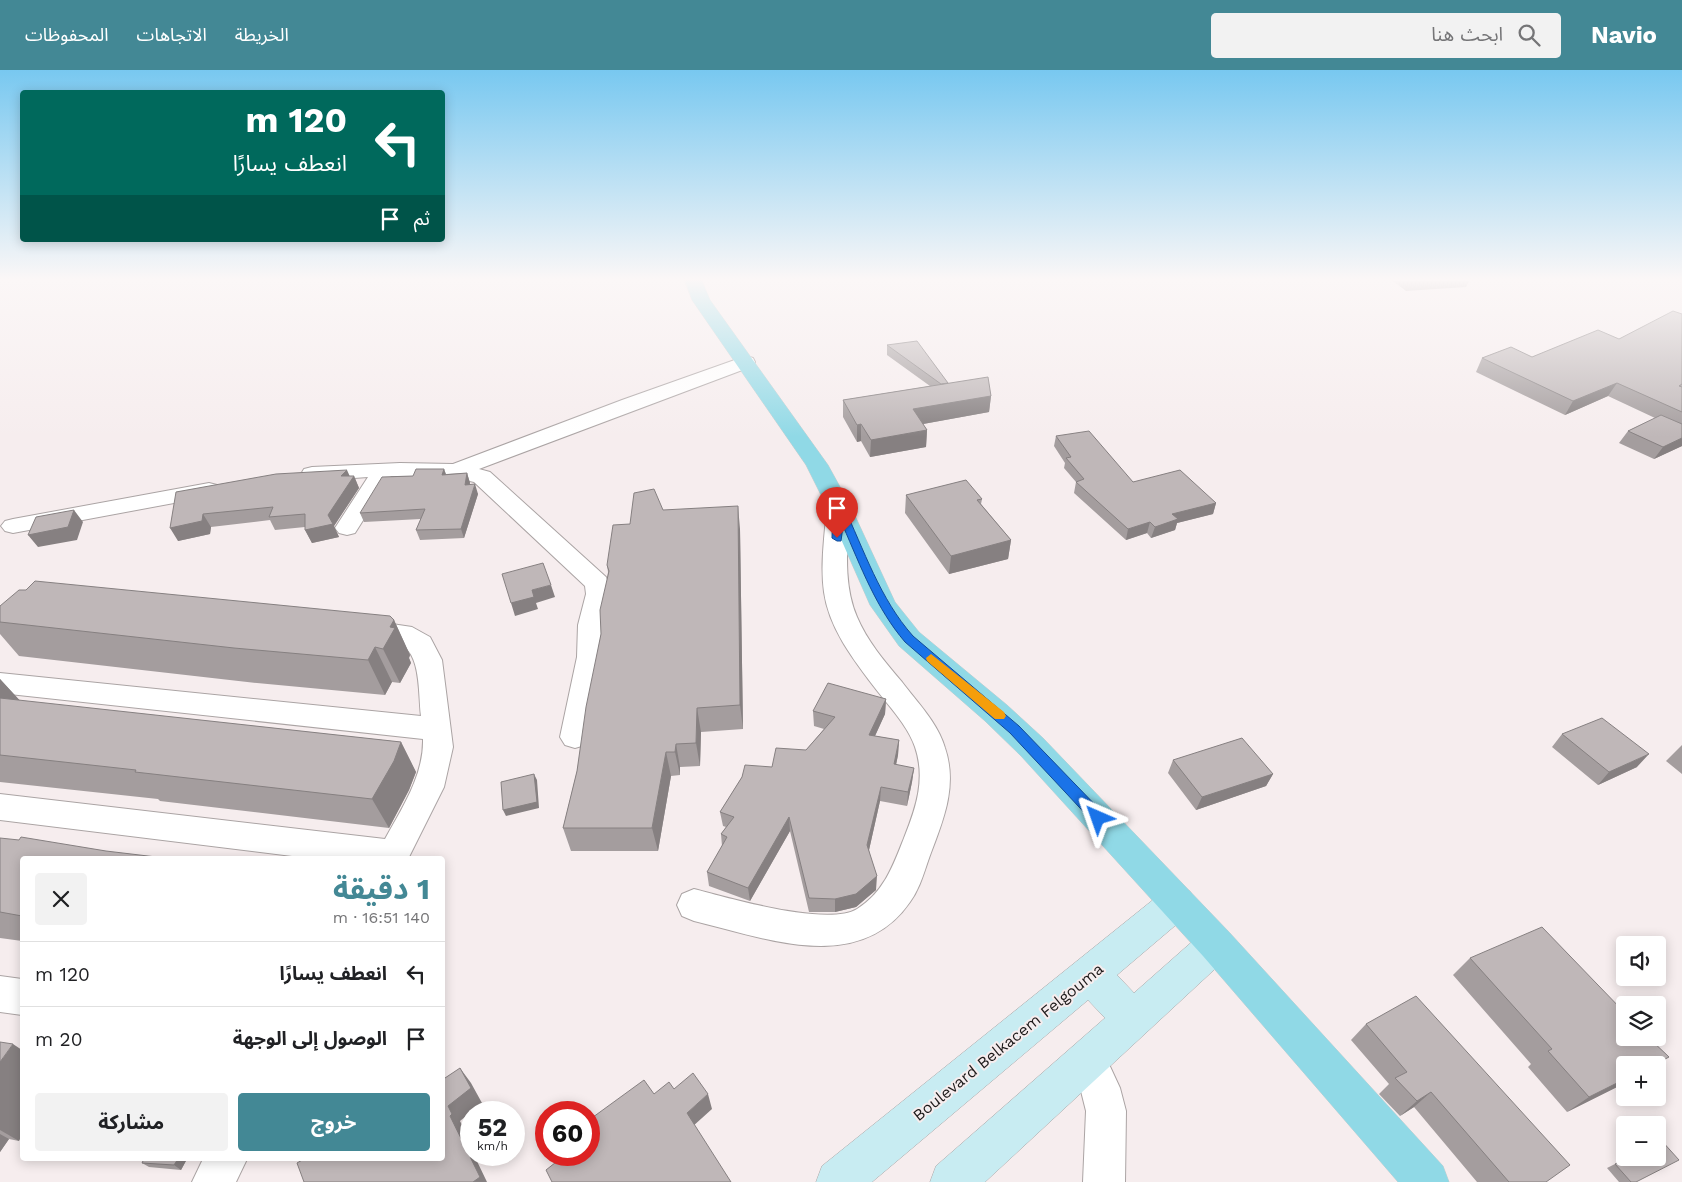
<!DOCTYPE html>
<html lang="ar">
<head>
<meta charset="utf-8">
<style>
	body { margin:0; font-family:"Work Sans","Noto Sans Arabic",sans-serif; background:#f2f2f2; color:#202124; direction:rtl; height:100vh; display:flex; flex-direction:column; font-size:19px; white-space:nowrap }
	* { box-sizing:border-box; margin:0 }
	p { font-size:16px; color:#757577 }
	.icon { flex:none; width:28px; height:28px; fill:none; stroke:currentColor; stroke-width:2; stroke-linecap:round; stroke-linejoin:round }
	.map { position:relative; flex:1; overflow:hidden; direction:ltr }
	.drawer { position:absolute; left:20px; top:786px; width:425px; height:305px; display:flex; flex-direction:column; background:#fff; border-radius:5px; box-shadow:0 2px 12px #0003; direction:rtl }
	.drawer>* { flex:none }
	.guide { position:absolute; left:20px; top:20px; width:425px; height:152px; border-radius:5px; box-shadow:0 2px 12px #0003; direction:rtl; background:#00695c; color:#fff; overflow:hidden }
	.controls { position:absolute; left:1616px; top:866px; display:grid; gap:10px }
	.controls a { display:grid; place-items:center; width:50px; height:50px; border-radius:5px; background:#fff; box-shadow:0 2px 12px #0003; font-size:25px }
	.speed { position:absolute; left:460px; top:1031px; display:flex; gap:10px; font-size:25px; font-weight:700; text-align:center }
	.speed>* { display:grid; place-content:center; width:65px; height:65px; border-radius:50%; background:#fff; box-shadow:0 2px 12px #0003; line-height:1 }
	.speed small { font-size:12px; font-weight:400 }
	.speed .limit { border:8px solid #d22; background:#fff; color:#111 }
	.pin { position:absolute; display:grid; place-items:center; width:42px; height:42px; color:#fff; margin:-51px -21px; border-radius:50% 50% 50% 0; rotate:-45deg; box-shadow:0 0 5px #0007 }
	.pin .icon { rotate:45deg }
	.me { position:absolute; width:55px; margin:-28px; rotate:317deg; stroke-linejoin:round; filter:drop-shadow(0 0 4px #0008) }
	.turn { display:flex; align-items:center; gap:18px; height:105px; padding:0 15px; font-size:22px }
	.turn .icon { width:65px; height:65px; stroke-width:2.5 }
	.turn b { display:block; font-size:35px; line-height:42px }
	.then { display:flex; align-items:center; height:48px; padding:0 15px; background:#0003; gap:10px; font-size:19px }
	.round { display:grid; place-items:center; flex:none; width:52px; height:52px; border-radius:5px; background:#f2f2f2 }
	.headline { display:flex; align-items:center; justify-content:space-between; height:85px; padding:0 15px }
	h1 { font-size:30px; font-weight:700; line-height:38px; color:#438895 }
	.button { display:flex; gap:10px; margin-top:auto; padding:10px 15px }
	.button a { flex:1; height:58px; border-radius:5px; background:#438895; color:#fff; font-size:20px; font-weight:700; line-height:58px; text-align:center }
	.button a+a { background:#f2f2f2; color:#202124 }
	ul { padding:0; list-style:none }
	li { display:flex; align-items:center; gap:15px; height:65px; padding:0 15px; border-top:1px solid #e0e0e0 }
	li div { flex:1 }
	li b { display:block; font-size:19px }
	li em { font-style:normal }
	header { display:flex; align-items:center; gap:30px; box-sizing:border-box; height:70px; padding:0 25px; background:#438895; color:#fff }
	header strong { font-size:24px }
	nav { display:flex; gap:28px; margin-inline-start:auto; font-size:18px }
	.search { width:350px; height:45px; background:#f2f2f2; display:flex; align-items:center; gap:12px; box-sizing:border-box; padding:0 18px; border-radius:5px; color:#757577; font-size:19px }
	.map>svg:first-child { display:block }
</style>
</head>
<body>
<header>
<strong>Navio</strong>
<div class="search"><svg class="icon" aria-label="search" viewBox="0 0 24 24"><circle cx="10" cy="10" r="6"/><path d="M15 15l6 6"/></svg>ابحث هنا</div>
<nav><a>الخريطة</a><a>الاتجاهات</a><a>المحفوظات</a></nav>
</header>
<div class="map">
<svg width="1682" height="1112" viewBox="0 0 1682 1112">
	<rect width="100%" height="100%" fill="#f6edee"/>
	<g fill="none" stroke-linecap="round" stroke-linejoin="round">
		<g stroke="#aba4a4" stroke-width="2">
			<path id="street" d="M 746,286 L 753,288 L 755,292 L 753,296 L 479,399 L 490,402 L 606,507 L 612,524 L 604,555 L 605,587 L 590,667 L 585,675 L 575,678 L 565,675 L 560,667 L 577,587 L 578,555 L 586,524 L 585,516 L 474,412 L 448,406 L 391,406 L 355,463 L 347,465 L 339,463 L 335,458 L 368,407 L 312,411 L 304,409 L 301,404 L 304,399 L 312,397 L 400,393 L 453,394 L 622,330 Z
				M 209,413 L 217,415 L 220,420 L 217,425 L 13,463 L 5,461 L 1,456 L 5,451 L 13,449 Z
				M 838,428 L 846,430 L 849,435 C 848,472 842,512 857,547 C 867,571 885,592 902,612 C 917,632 938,653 945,678 C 957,714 945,746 932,780 C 925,798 921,817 910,832 C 859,906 765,868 694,851 L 682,846 L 677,835 L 682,824 L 694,819 C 729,828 827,857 857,839 C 884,822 893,796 904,768 C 916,738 926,709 915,677 C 908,656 888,635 875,618 C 853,589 829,558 824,522 C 820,493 825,464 827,435 L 830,430 Z
				M 365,550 L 412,557 L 430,567 L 442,590 L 453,677 L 444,717 L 408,789 L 316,789 L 0,750 L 0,724 L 385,769 C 402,738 424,705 423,669 L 0,623 L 0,603 L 421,646 C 418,624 422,582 398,573 C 385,568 369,569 356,565 L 352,559 L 356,553 Z
				M 0,906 L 22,909 L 22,945 L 0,942 Z
				M 1087,972 L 1101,977 L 1120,1018 L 1126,1041 L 1125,1112 L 1083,1112 L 1086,1041 L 1081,1021 L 1068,991 L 1073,977 Z
				M 203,1089 L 247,1089 L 236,1112 L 192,1112 Z"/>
		</g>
		<g stroke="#aba4a4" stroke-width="1">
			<path id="secondary" d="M 1177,816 L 1190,821 L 1195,832 L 1190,843 L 1117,905 L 1134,923 L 1203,862 L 1216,857 L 1229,862 L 1235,874 L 1229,886 L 985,1112 L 930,1112 L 936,1096 L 1105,948 L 1088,930 L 872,1112 L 816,1112 L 822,1096 L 1164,821 Z"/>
		</g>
		<g stroke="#cdcdcd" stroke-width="1">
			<path id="primary" d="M 685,211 L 702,211 L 710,230 L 828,395 L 850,435 L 895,532 L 919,562 L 1007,635 L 1043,668 L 1229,862 L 1443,1096 L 1449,1112 L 1398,1112 L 1203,886 L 1021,686 L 985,651 L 899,576 L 870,535 L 826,435 L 806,395 L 692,230 Z"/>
		</g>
		<use href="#street" fill="#fff" fill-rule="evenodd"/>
		<use href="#secondary" fill="#c8ecf2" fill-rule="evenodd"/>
		<use href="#primary" fill="#90d9e6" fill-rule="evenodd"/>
	</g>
	<path fill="#a49d9e" d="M 1393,211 L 1469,211 L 1466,217 L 1406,221 Z
		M 1682,244 L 1682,376 L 1654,389 L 1619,373 L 1628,361 L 1655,348 L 1608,326 L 1565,345 L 1476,302 L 1482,288 L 1532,287 L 1619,269 Z
		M 887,275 L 948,313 L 991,326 L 989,342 L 923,354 L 927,360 L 926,377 L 870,387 L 861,371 L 857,372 L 843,347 L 843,330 L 930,316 L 887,285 Z
		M 1056,366 L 1133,412 L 1216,433 L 1213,444 L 1177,453 L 1175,460 L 1151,468 L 1147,463 L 1126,470 L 1074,423 L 1076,412 L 1064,398 L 1065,393 L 1054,376 Z
		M 444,399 L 446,404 L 467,403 L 470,413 L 469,414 L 478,424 L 464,468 L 420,470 L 416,460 L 421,449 L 364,452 L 360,443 L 413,406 Z
		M 354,406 L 359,418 L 334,456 L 339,467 L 312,473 L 305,460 L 305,457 L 275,460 L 270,450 L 211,457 L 210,464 L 178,471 L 176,422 Z
		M 906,425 L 982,429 L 981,434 L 1011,470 L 1008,489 L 949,504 L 905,443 Z
		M 663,440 L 740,459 L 743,659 L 701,662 L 700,696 L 680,697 L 680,705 L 671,706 L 658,781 L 571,781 L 563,758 L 577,701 L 601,564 L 608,502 L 607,495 L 630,454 Z
		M 0,536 L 394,550 L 410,585 L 409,588 L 411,593 L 400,613 L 392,612 L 385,625 L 257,613 L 19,586 L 0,564 Z
		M 0,609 L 20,631 L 401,672 L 416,702 L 409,720 L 389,758 L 160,731 L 158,729 L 0,712 Z
		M 886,629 L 885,644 L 875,666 L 899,670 L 898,685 L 896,695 L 914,698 L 912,712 L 907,736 L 880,731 L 869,780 L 876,820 L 856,837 L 835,842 L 809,842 L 790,761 L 750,831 L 709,816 L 707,802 L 722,776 L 721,764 L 726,757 L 723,756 L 720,742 L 742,707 L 772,697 L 806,680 L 824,659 L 814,656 L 813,641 Z
		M 1562,664 L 1637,697 L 1598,715 L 1552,677 Z
		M 1682,675 L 1682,704 L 1666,691 Z
		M 1173,690 L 1273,704 L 1266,716 L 1196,740 L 1168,703 Z
		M 0,768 L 22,789 L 22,871 L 0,868 Z
		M 1470,888 L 1625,995 L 1625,1013 L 1567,1042 L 1528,997 L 1531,994 L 1453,905 Z
		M 1366,954 L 1546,1112 L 1477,1112 L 1414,1037 L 1400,1046 L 1379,1024 L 1389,1014 L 1351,970 Z
		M 0,972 L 19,1071 L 9,1069 L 0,1082 Z
		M 1627,1088 L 1636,1112 L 1619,1112 L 1607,1098 Z
		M 144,1089 L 187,1089 L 181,1100 L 149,1097 L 142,1093 Z"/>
	<path fill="#868081" d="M 1617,313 L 1608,326 L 1565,345 L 1573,331 Z
		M 991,326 L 989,342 L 912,356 L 913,339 Z
		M 861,354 L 861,371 L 857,372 L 857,355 Z
		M 927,360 L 926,377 L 870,387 L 871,370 Z
		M 1682,368 L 1682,376 L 1654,389 L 1663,377 Z
		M 444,399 L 447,408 L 442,405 Z
		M 347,400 L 351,409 L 354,406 L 359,418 L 334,456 L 339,467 L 312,473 L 305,460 L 328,445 L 341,406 Z
		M 467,403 L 470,413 L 468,424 L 465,415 Z
		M 475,414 L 478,424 L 464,468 L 461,459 Z
		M 1216,433 L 1213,444 L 1177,453 L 1175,460 L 1151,468 L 1155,457 L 1172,444 Z
		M 738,436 L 740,459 L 743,659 L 740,635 Z
		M 74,440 L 83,452 L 77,470 L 38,477 L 28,465 Z
		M 203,444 L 211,457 L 210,464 L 178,471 L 170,458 Z
		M 1150,452 L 1147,463 L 1126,470 L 1128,459 Z
		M 1011,470 L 1008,489 L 949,504 L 951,486 Z
		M 551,515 L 555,527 L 536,533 L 538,539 L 515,546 L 511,533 L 532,520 Z
		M 394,550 L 410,585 L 409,588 L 411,593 L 400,613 L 383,579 L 390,557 Z
		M 375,577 L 392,612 L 385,625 L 368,590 Z
		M 0,609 L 25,636 L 0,648 Z
		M 886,629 L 885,644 L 869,679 L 869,665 Z
		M 697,638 L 701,662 L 700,696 L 696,673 Z
		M 899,670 L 898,685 L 893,709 L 894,694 Z
		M 401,672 L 416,702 L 409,720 L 389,758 L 372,729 Z
		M 676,674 L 680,697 L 680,705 L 675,682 Z
		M 666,682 L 671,706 L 658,781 L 652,758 Z
		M 1649,684 L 1637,697 L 1598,715 L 1609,702 Z
		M 914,698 L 912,712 L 907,736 L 908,722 Z
		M 534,704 L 537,710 L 539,738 L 506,746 L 503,740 Z
		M 1273,704 L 1266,716 L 1196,740 L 1202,727 Z
		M 881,717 L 880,731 L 867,789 L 867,775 Z
		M 789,747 L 790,761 L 750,831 L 748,818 Z
		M 877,806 L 876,820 L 856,837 L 835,842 L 835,829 Z
		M 13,974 L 22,980 L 22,1065 L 19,1071 L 0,1060 L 0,992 Z
		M 1669,987 L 1657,995 L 1653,995 Z
		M 460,998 L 471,1013 L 482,1033 L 460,1051 L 464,1059 L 462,1060 L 471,1079 L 471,1085 L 474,1085 L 487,1112 L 473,1112 L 450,1046 L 448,1036 Z
		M 1625,1009 L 1625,1013 L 1567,1042 L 1589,1027 Z
		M 1431,1022 L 1414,1037 L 1400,1046 L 1417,1031 Z
		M 708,1024 L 712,1039 L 692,1057 L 687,1043 Z
		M 0,1064 L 9,1069 L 0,1082 Z
		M 178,1089 L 187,1089 L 181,1100 L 174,1095 Z"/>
	<path fill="#bfb7b8" stroke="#868081" d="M 1673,241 L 1682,244 L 1682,314 L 1679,316 L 1682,317 L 1682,342 L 1617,313 L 1573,331 L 1482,288 L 1511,277 L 1532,287 L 1598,260 L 1619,269 Z
		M 917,271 L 948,313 L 941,314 L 887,275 Z
		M 988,307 L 991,326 L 913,339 L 927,360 L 871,370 L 861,354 L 857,355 L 843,330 Z
		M 1661,345 L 1682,354 L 1682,368 L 1663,377 L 1628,361 Z
		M 1089,361 L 1133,412 L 1180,400 L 1216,433 L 1172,444 L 1178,449 L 1155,457 L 1150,452 L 1128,459 L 1076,412 L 1084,409 L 1066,388 L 1071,387 L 1056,366 Z
		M 416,399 L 444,399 L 442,405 L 467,403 L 465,415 L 475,414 L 461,459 L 416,460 L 425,439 L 360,443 L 382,407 L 413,406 Z
		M 347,400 L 341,406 L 354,406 L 328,445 L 333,454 L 305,460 L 305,444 L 269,447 L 273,437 L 203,444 L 202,451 L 170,458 L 176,422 L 276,404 Z
		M 966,410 L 982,429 L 977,430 L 1011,470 L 951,486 L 906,425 Z
		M 654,419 L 663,440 L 738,436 L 740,635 L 697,638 L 696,673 L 676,674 L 675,682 L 666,682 L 652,758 L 563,758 L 577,701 L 586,637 L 601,564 L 600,540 L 609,501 L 607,495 L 613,455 L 630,454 L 634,423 Z
		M 74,440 L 68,457 L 28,465 L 36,447 Z
		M 543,493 L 551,515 L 532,520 L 534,527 L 511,533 L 502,504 Z
		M 35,511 L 390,546 L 394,550 L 390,557 L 395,558 L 383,579 L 375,577 L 368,590 L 234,578 L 0,552 L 0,536 L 19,520 L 26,520 Z
		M 828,613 L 886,629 L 869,665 L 899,670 L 894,694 L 914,698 L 908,722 L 881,717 L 867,775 L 877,806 L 856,824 L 835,829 L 809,828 L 789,747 L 748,818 L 707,802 L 727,767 L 721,764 L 734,747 L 720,742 L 742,707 L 745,695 L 772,697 L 776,678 L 806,680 L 835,647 L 813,641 Z
		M 0,628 L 401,672 L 394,691 L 372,729 L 135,702 L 136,700 L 0,685 Z
		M 1602,648 L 1649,684 L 1609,702 L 1562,664 Z
		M 1242,668 L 1273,704 L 1202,727 L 1173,690 Z
		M 534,704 L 537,732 L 503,740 L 501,712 Z
		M 21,767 L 106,781 L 173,789 L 22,789 L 22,846 L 0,842 L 0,768 L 19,770 Z
		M 1542,857 L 1625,943 L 1625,968 L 1649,968 L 1669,987 L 1653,995 L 1625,995 L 1625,1009 L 1589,1027 L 1548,981 L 1552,979 L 1470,888 Z
		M 1416,926 L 1570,1095 L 1546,1112 L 1509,1112 L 1431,1022 L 1417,1031 L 1395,1008 L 1407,1002 L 1366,954 Z
		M 0,972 L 13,974 L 0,992 Z
		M 460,998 L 471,1018 L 448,1036 L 452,1044 L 450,1046 L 480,1107 L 473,1112 L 304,1112 L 297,1093 L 304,1089 L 442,1089 L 442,1010 Z
		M 693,1003 L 708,1024 L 687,1043 L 731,1112 L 552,1112 L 546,1100 L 565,1085 L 589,1085 L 589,1050 L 644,1010 L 654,1024 L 669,1012 L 674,1019 Z
		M 1661,1070 L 1679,1090 L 1636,1112 L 1631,1112 L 1615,1094 L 1627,1088 L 1658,1088 L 1658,1072 Z
		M 144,1089 L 178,1089 L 174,1095 L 142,1093 Z"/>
	<linearGradient id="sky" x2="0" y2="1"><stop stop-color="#78c8f0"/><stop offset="0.57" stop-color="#fbf7f7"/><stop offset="1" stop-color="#fbf7f7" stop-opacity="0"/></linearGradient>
	<rect width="1682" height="367" fill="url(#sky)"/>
	<path fill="#1a73e8" stroke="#114b97" d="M 838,432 L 843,435 C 864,480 880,529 913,566 L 1019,656 L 1103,743 L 1105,748 L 1103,752 L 1093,752 L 1010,663 L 905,572 C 876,538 861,497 843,456 L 841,471 L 837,471 L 832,468 L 833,435 Z"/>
	<path fill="#f59e0b" d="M 931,584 L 1004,642 L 1006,646 L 1004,649 L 995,649 L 927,591 L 926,588 Z"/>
	<g text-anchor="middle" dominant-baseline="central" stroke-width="4" stroke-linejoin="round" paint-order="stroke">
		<g font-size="16" fill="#1d1a1a" stroke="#f6edee">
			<text transform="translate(1008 972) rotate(-39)">Boulevard Belkacem Felgouma</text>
		</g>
	</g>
</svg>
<div class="controls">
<a><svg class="icon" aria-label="sound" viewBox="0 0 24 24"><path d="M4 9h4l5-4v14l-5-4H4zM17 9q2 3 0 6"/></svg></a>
<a><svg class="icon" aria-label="layers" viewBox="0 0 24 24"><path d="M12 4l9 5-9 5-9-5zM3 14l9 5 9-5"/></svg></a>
<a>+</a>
<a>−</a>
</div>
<div class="speed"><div>52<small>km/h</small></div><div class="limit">60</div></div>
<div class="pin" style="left:837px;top:468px;background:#d93025"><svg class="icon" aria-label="arrive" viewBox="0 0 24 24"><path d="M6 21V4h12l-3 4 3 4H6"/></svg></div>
<svg class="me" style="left:1098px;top:748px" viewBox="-20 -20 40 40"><path d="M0-17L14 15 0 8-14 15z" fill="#1a73e8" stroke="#fff" stroke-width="4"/></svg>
<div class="guide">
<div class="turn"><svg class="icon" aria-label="left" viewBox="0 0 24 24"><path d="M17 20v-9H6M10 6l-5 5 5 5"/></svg><div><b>120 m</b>انعطف يسارًا</div></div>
<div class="then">ثم<svg class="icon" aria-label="arrive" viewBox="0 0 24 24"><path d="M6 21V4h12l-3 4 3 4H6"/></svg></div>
</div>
<section class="drawer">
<div class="headline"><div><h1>1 دقيقة</h1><p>140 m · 16:51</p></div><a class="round"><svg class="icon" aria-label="close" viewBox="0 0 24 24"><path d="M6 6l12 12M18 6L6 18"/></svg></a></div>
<ul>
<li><svg class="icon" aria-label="left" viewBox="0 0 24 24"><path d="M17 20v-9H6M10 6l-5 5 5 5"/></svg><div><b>انعطف يسارًا</b></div><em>120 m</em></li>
<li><svg class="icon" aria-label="arrive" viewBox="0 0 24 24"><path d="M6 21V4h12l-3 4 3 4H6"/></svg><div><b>الوصول إلى الوجهة</b></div><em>20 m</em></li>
</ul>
<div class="button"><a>خروج</a><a>مشاركة</a></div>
</section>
</div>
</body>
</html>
